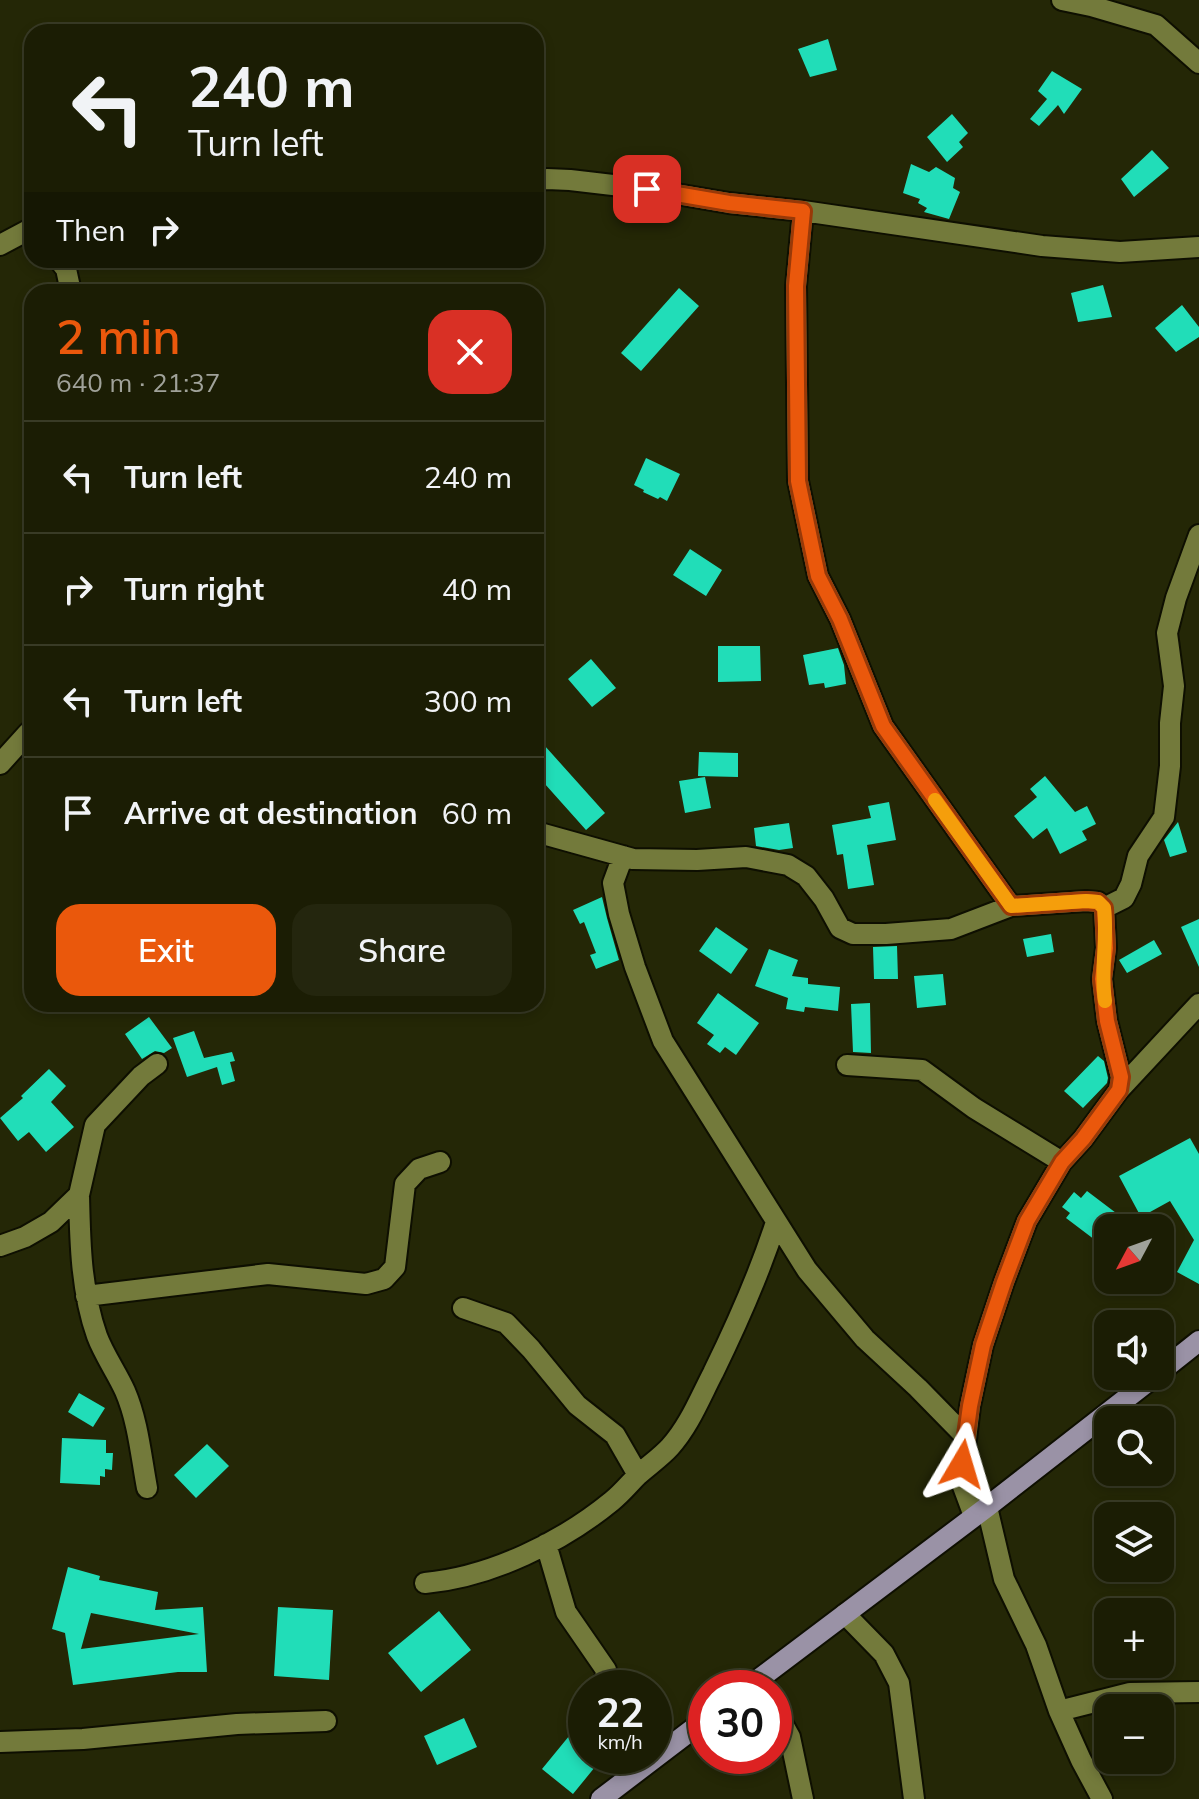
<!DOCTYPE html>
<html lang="en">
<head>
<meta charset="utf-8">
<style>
	body { margin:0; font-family:Mulish,sans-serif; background:#24260e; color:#f1f3f6; height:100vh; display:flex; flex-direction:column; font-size:30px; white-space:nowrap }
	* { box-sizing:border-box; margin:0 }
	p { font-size:26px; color:#a0a29a }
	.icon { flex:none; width:44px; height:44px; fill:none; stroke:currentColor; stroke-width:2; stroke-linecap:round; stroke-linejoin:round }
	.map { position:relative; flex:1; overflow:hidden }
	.sheet { position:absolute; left:24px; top:284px; width:520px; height:728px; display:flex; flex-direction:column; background:#1b1d04; border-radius:24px; box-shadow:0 4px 12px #0003,0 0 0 2px #393b26 }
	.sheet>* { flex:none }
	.hud { position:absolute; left:24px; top:24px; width:520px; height:244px; border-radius:24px; box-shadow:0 4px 12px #0003,0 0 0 2px #393b26; background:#1b1d04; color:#f1f3f6; overflow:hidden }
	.needle { width:52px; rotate:229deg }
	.controls { position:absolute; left:1094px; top:1214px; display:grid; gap:16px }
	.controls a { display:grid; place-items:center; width:80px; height:80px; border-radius:16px; background:#1b1d04; box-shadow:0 4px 12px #0003,0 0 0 2px #393b26; font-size:40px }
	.speed { position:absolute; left:568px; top:1670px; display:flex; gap:16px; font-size:40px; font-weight:700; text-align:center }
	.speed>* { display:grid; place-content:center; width:104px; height:104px; border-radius:50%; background:#1b1d04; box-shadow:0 4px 12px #0003,0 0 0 2px #393b26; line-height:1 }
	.speed small { font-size:20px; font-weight:400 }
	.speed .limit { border:12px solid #d22; background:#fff; color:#111 }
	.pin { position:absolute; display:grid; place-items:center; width:68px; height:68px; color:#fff; margin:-34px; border-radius:16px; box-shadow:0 4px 12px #0006 }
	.me { position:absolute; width:88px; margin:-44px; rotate:7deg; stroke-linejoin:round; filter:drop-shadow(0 0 6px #0008) }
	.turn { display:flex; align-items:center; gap:28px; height:168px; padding:0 32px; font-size:36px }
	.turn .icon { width:104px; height:104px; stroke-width:2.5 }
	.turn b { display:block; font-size:56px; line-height:68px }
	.then { display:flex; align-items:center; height:76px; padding:0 32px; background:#0003; gap:16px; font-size:30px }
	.round { display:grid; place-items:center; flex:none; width:84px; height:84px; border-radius:24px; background:#24260e }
	.summary { display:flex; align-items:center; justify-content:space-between; height:136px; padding:0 32px }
	h1 { font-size:48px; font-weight:600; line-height:60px; color:#ea580c }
	.cta { display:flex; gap:16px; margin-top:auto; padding:16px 32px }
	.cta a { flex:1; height:92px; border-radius:24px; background:#ea580c; color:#fff; font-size:32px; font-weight:600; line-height:92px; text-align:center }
	.cta a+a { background:#24260e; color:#f1f3f6 }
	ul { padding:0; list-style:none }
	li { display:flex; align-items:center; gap:24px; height:112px; padding:0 32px; border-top:2px solid #393b26 }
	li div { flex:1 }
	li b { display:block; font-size:30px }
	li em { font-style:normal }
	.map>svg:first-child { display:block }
</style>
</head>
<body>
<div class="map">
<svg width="1199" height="1799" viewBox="0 0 1199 1799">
	<rect width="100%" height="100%" fill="#242706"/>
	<path fill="#21ddb8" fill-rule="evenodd" d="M 828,39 L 837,70 L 810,77 L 798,49 Z
		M 1052,71 L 1082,89 L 1064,114 L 1058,105 L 1039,126 L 1030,119 L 1047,99 L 1038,91 Z
		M 952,114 L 968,133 L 959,142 L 963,147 L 947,162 L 927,137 Z
		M 1152,150 L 1169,168 L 1134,197 L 1121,179 Z
		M 911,164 L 929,172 L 936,167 L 955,178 L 953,188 L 960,192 L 949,219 L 924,212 L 927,208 L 918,203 L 920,199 L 903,193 Z
		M 1103,285 L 1112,317 L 1078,322 L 1071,293 Z
		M 679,288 L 699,306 L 641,371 L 621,353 Z
		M 1182,305 L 1199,327 L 1199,337 L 1176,352 L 1155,328 Z
		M 646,458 L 680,474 L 667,501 L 660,497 L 658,499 L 643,492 L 644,490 L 634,485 Z
		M 690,549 L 722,570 L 706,596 L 673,575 Z
		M 718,646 L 760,646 L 761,681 L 718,682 Z
		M 838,648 L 844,665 L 846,684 L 825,688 L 824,683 L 809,685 L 803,655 Z
		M 591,659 L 616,688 L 592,707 L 568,679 Z
		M 536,736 L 605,813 L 586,830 L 536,774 Z
		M 699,752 L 738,753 L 738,777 L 698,776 Z
		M 1045,776 L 1075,812 L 1087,806 L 1096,824 L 1082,831 L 1087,840 L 1060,854 L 1047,828 L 1033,839 L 1014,816 L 1037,797 L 1030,789 Z
		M 705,777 L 711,808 L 685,813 L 679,781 Z
		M 889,802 L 896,840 L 867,845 L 874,885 L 848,889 L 843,854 L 837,855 L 832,825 L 871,818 L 868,806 Z
		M 1178,822 L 1187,852 L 1170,857 L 1164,840 Z
		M 789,823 L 793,848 L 779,850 L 756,846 L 754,828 Z
		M 602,897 L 607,918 L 619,960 L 596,969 L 590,955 L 596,953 L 584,922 L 580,924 L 573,910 Z
		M 1199,919 L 1199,967 L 1181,927 Z
		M 716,927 L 748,949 L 731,974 L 699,951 Z
		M 1051,934 L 1054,952 L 1027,957 L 1023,939 Z
		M 1154,940 L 1162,954 L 1127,973 L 1119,960 Z
		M 897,946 L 898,979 L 874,979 L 873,947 Z
		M 769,949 L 798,960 L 792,976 L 808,978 L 808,984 L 840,987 L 838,1011 L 805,1007 L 804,1012 L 786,1009 L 788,998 L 755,986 Z
		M 943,974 L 946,1005 L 917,1008 L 914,976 Z
		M 718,993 L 759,1023 L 736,1055 L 725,1047 L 720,1053 L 707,1044 L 714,1035 L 697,1023 Z
		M 870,1003 L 871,1053 L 853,1052 L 851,1004 Z
		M 149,1017 L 172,1048 L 164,1053 L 155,1051 L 142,1059 L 125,1034 Z
		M 194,1031 L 204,1058 L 232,1052 L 235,1061 L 230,1062 L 235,1081 L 222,1085 L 217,1067 L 187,1077 L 173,1038 Z
		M 1098,1056 L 1104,1061 L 1108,1078 L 1107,1083 L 1083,1108 L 1064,1091 Z
		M 49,1069 L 66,1086 L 51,1102 L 74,1127 L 46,1152 L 29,1132 L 18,1141 L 0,1118 L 23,1098 L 21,1096 Z
		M 1190,1138 L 1199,1154 L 1199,1284 L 1177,1272 L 1194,1240 L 1170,1201 L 1141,1217 L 1119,1176 Z
		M 1087,1191 L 1120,1216 L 1111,1228 L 1108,1228 L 1108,1232 L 1099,1243 L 1066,1218 L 1070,1213 L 1062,1207 L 1074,1192 L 1081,1198 Z
		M 79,1393 L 105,1408 L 93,1427 L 68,1412 Z
		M 62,1438 L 106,1440 L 106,1453 L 113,1453 L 112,1470 L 105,1469 L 105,1477 L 100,1476 L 100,1485 L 60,1483 Z
		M 207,1444 L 229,1466 L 196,1498 L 174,1475 Z
		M 68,1567 L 100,1576 L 99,1580 L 158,1592 L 155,1610 L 203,1607 L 207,1672 L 178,1672 L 73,1685 L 65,1633 L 52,1629 ZM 91,1613 L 199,1634 L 81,1649 Z
		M 278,1607 L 333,1610 L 329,1680 L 274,1676 Z
		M 439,1611 L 471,1650 L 421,1692 L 388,1653 Z
		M 586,1706 L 586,1756 L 604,1756 L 573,1794 L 542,1769 L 574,1730 L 571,1728 Z
		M 464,1718 L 477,1747 L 437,1765 L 424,1736 Z"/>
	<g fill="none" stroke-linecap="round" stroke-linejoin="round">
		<g stroke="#0e0f01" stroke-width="24">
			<path id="minor" d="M 1062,0 L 1091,6 L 1156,25 L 1199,63
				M 536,181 L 547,179 L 570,180 L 647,189 L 729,203 L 803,211 L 1042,246 L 1120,252 L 1199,247
				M 803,211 L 796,286 L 798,481 L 818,576 L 840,619 L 883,726 L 1011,906
				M 0,245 L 32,228
				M 59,260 L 66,269 L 71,292
				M 0,764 L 28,733 L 32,732
				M 536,832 L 633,859 L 697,860 L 746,857 L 788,865 L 806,876 L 824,899 L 840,928 L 853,934 L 886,934 L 951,929 L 1011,906 L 1086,901 L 1098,902 L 1104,908
				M 623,856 L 613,883 L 619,914 L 635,967 L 663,1041 L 807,1270 L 865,1339 L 918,1388 L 965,1436
				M 1104,908 L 1124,898 L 1131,884 L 1138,856 L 1164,817 L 1170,766 L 1170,723 L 1174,686 L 1167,633 L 1176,598 L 1199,535
				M 1104,908 L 1106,948 L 1102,979 L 1107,1021 L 1121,1077 L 1119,1090
				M 847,1065 L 922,1070 L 974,1108 L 1062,1162
				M 79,1195 C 80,1242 81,1291 97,1336 C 104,1355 117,1373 125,1391 C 138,1421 141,1456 147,1488
				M 0,1246 L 25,1237 L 51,1222 L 79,1195 L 95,1125 L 141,1076 L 157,1064
				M 86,1296 L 268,1274 L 366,1284 L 384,1279 L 395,1267 L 405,1184 L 419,1169 L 440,1162
				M 463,1308 L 506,1323 L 531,1349 L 577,1405 L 615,1435 L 638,1475
				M 987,1507 L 1004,1579 L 1036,1645 L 1059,1711 L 1081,1760 L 1102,1799
				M 974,1516 L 961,1481 L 970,1406 L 983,1345 L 1004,1282 L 1027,1221 L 1062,1162 L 1083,1139 L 1119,1090 L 1199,1004
				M 546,1544 L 566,1612 L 606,1670 L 605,1680 L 601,1688
				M 425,1583 C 491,1577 562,1542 612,1501 C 622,1493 629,1484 638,1475 C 648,1466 661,1457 670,1447 C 689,1426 700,1398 713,1373 C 737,1324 759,1275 776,1222
				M 845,1614 L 884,1654 L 899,1683 L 914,1799
				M 774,1708 L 790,1737 L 803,1799
				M 1059,1711 L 1130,1693 L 1199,1692
				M 0,1742 L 83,1739 L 237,1724 L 326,1721"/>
		</g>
		<g stroke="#0e0f01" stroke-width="24">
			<path id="major" d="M 1160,1372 L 1199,1341
				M 747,1688 L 987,1507 L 1155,1376
				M 601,1799 L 706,1719"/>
		</g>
		<use href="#minor" stroke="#737a3b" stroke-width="20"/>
		<use href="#major" stroke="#9a92a6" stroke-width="20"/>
	</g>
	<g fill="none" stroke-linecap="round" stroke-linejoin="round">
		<g stroke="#983908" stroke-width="20">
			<path id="route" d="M 647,189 L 729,203 L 803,211 L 796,286 L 798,481 L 818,576 L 840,619 L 883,726 L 1011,906 L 1086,901 L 1098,902 L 1104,908 L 1106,948 L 1102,979 L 1107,1021 L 1121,1077 L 1119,1090 L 1083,1139 L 1062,1162 L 1027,1221 L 1004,1282 L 983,1345 L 970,1406 L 962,1464"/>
		</g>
		<use href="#route" stroke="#ea580c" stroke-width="14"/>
		<path stroke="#f59e0b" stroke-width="14" d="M 935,800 L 1011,906 L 1086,901 L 1098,902 L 1104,908 C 1108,941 1100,969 1105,1001"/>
	</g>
</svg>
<div class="controls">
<a><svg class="needle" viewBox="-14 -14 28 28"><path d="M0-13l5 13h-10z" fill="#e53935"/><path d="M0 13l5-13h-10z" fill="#a0a29a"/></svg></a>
<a><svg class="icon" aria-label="sound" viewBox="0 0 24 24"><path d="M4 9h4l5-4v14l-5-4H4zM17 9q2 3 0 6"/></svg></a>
<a><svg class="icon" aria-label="search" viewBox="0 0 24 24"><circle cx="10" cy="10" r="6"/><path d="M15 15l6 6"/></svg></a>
<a><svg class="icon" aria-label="layers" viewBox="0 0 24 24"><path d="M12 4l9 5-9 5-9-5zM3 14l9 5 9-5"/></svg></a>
<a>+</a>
<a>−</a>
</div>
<div class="speed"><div>22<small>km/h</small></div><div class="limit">30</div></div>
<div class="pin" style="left:647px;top:189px;background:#d93025"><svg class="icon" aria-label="arrive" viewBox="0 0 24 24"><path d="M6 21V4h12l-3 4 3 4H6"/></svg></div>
<svg class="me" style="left:962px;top:1464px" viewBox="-20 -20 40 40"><path d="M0-17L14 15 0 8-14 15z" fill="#ea580c" stroke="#fff" stroke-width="4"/></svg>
<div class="hud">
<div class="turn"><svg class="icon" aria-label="left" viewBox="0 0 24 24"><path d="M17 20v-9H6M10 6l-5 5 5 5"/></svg><div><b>240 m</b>Turn left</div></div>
<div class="then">Then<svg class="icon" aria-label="right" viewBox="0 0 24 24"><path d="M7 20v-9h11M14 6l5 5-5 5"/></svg></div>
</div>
<section class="sheet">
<div class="summary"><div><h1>2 min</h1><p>640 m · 21:37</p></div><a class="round" style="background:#d93025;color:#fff"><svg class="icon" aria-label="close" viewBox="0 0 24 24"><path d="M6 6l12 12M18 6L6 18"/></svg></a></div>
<ul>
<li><svg class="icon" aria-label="left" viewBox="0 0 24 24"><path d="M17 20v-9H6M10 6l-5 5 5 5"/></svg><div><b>Turn left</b></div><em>240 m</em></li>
<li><svg class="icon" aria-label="right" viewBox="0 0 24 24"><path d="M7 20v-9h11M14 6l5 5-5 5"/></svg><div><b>Turn right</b></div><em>40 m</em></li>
<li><svg class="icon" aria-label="left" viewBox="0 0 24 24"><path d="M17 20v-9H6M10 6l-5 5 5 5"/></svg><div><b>Turn left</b></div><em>300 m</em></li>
<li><svg class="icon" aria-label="arrive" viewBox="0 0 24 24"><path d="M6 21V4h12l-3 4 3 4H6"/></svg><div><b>Arrive at destination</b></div><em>60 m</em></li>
</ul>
<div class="cta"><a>Exit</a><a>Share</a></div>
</section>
</div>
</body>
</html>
